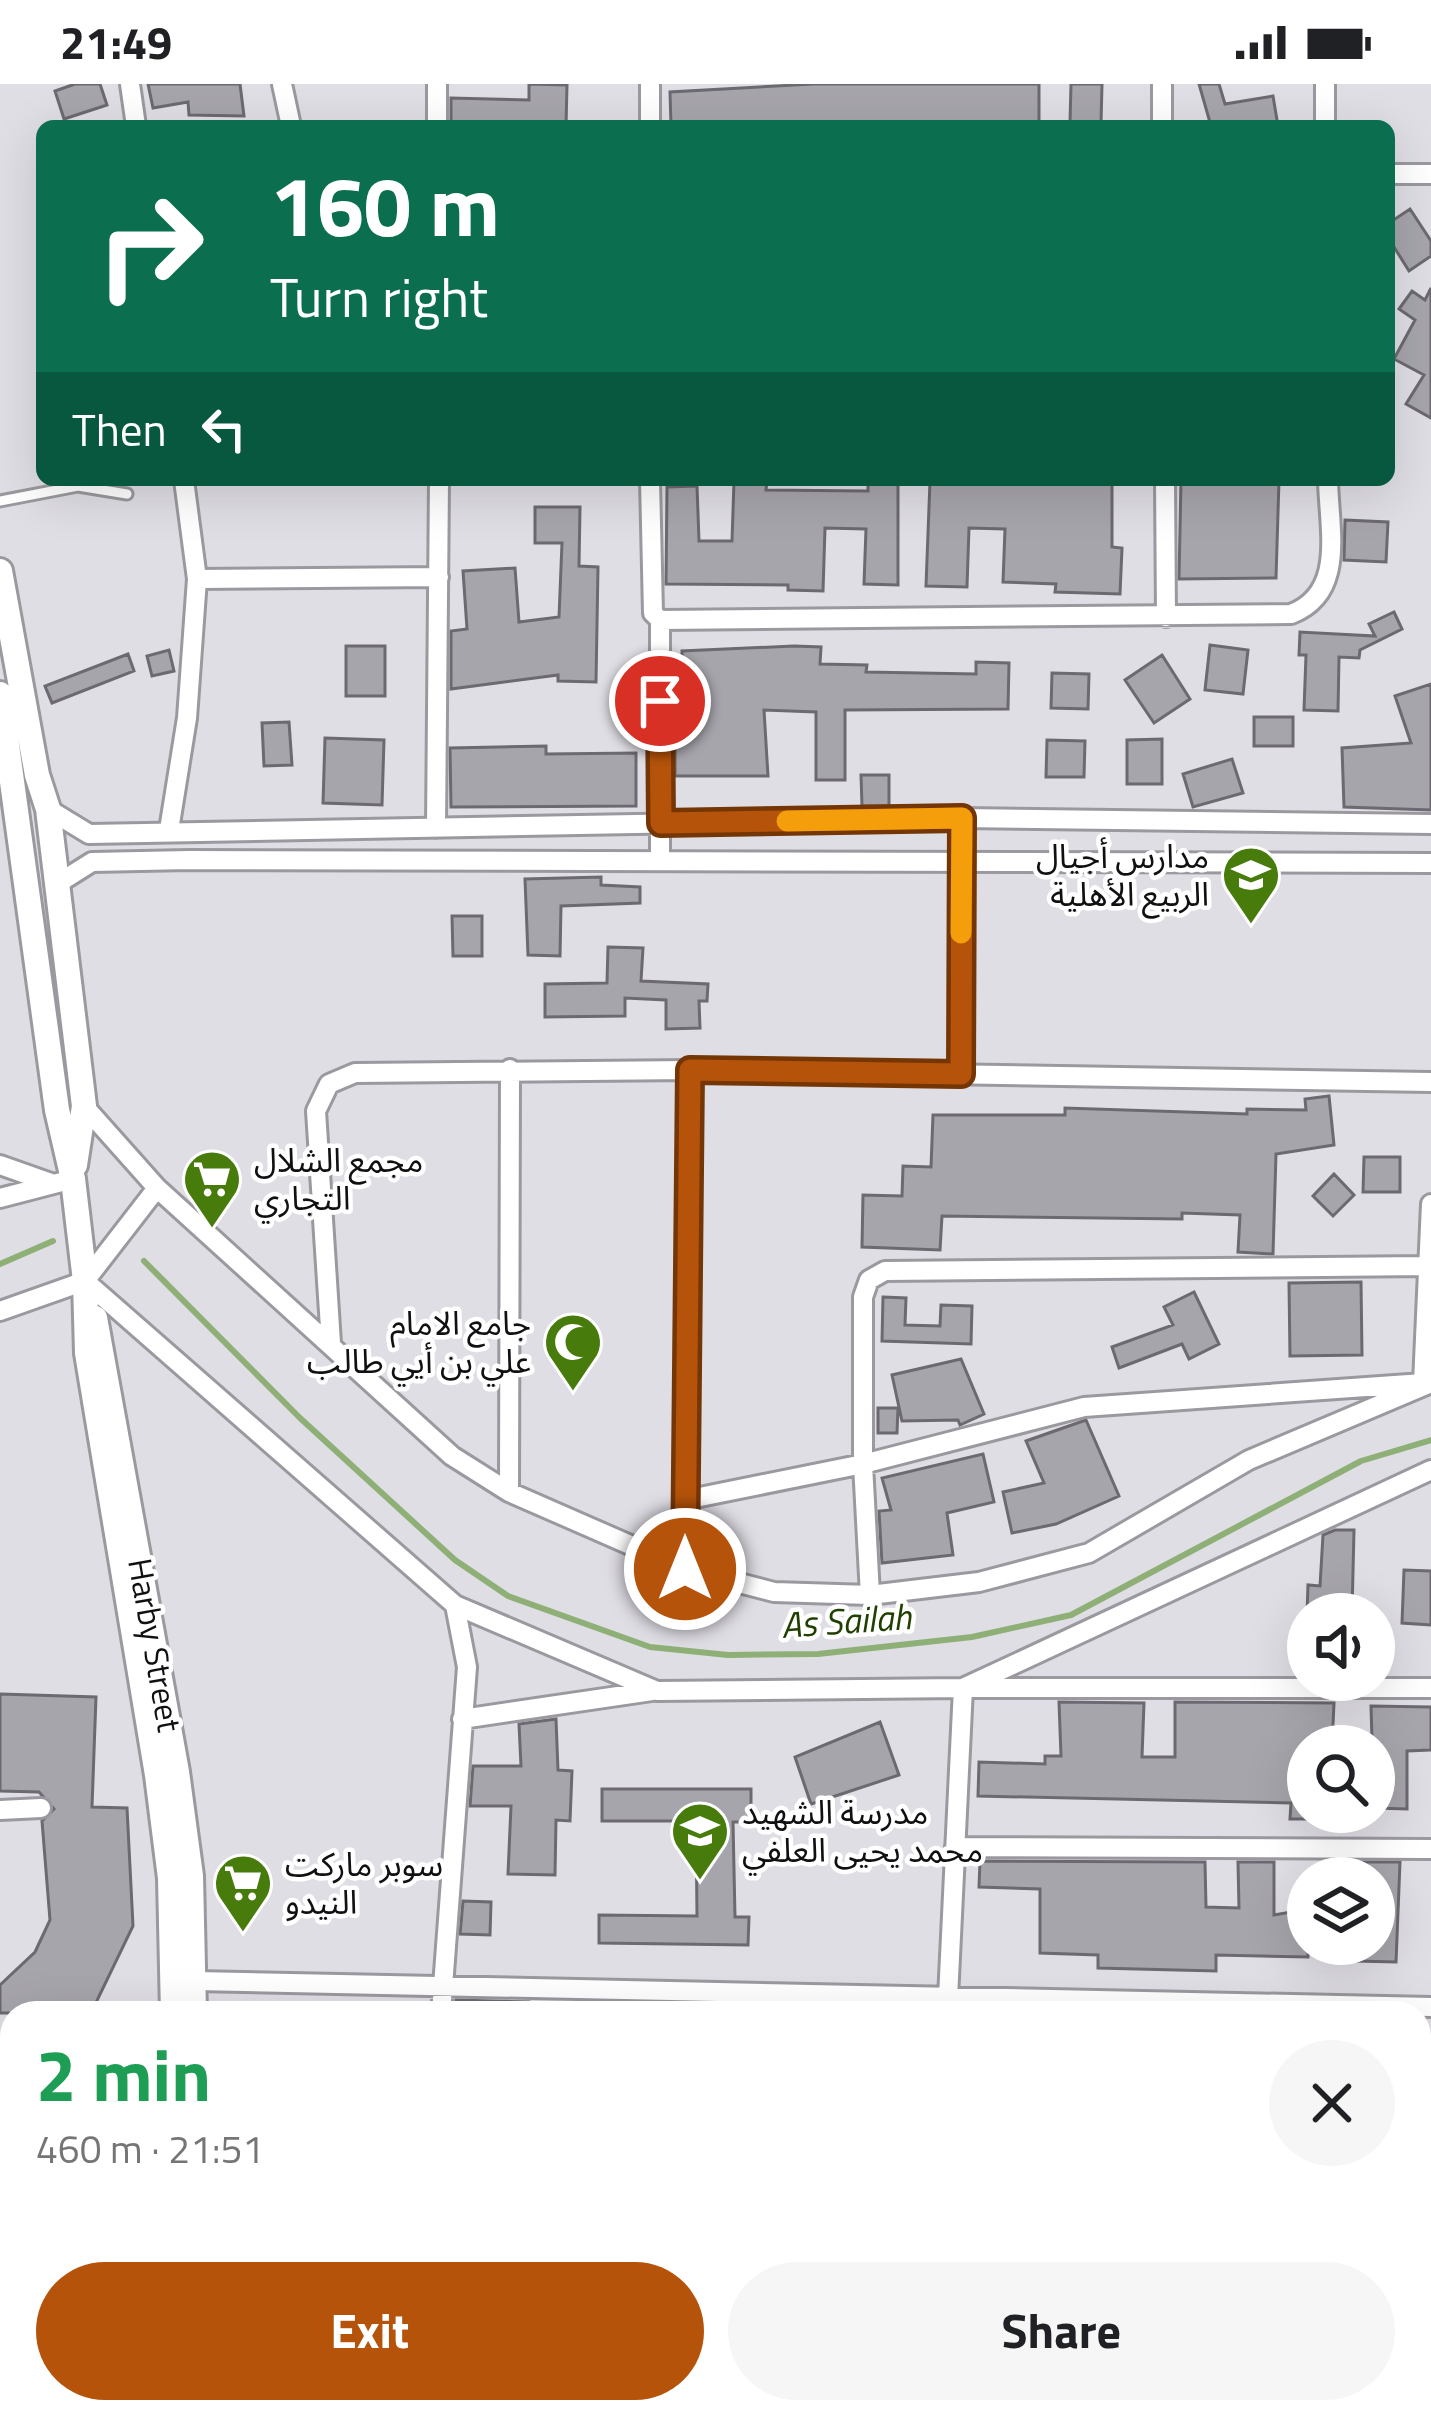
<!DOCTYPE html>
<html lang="en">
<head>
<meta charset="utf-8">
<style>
	body { margin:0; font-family:"Titillium Web","Noto Sans Arabic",sans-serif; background:#f6f6f6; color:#202124; height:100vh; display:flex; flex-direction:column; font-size:45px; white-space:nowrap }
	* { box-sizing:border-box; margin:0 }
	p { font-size:39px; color:#757577 }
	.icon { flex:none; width:66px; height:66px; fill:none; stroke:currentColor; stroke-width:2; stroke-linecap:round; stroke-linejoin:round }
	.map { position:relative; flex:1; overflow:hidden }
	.sheet { position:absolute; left:0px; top:1917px; width:1431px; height:423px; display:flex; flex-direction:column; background:#fff; border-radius:36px 36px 0 0; box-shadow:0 12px 48px #0002 }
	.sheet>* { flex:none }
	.top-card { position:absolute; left:36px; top:36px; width:1359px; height:366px; border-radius:18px; box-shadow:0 12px 48px #0002; background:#0b6e4f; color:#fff; overflow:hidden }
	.fabs { position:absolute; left:1287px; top:1509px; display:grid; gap:24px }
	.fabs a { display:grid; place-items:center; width:108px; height:108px; border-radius:50%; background:#fff; box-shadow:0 12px 48px #0002; font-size:60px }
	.pin { position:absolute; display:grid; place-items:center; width:102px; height:102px; color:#fff; margin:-51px; border:6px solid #fff; border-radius:50%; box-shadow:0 3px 12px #0007 }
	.me { position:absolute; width:132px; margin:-66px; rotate:0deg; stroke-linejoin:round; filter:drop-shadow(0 0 9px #0008) }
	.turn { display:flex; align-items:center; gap:42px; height:252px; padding:0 36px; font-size:54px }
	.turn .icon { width:156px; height:156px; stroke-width:2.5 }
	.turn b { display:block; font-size:84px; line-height:102px }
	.then { display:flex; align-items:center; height:114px; padding:0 36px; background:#0003; gap:24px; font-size:45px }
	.round { display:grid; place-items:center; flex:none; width:126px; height:126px; border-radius:63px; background:#f6f6f6 }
	.summary { display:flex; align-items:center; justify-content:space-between; height:204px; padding:0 36px }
	h1 { font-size:72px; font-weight:700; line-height:90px; color:#1e9e55 }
	.button { display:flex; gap:24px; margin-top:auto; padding:24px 36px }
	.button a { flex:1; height:138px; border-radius:72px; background:#b45309; color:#fff; font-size:48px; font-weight:700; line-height:138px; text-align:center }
	.button a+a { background:#f6f6f6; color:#202124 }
	.status { display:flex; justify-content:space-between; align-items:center; height:84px; padding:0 60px; background:#fff; direction:ltr }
	.status svg { height:33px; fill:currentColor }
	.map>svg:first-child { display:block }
</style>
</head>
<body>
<div class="status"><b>21:49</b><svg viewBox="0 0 49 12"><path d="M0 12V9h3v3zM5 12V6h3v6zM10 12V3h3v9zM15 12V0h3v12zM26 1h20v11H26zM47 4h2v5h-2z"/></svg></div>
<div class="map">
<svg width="1431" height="2338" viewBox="0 0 1431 2338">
	<rect width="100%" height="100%" fill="#e0dee5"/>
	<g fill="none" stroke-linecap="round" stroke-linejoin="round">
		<path stroke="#8eb077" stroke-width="6" d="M 144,1177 L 300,1334 L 455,1476 L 508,1512 L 650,1563 L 728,1571 L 818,1570 L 972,1553 L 1071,1531 L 1361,1377 L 1431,1356
			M 0,1180 L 53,1157"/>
	</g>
	<path fill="#a7a5ac" stroke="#6c6970" stroke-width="3" d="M 75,0 L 100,0 L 107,21 L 64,35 L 55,7 Z
		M 148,0 L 240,0 L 244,32 L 189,31 L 188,18 L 153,24 Z
		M 529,0 L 567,1 L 566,42 L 451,42 L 451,14 L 529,16 Z
		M 813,0 L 1039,0 L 1039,38 L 671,42 L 670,8 Z
		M 1071,0 L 1102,0 L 1101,40 L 1070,39 Z
		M 1199,0 L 1219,0 L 1225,20 L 1273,12 L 1278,42 L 1211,42 Z
		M 1410,125 L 1431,157 L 1431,172 L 1409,187 L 1389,155 L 1389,139 Z
		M 1431,204 L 1431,334 L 1406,320 L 1424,291 L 1394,275 L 1415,236 L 1399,225 L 1412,207 L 1425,216 Z
		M 1112,396 L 1112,463 L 1122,464 L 1120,510 L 1055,508 L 1056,500 L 1003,498 L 1005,445 L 969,444 L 967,503 L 926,502 L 930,397 Z
		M 1181,396 L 1279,396 L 1276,494 L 1179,495 Z
		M 734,397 L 767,398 L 766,406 L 868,407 L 868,400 L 898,399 L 898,501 L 864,500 L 866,445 L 825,444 L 823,507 L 788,506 L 788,501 L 666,500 L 667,403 L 697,402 L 699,457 L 732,457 Z
		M 535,423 L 580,423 L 579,482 L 598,483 L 596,598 L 558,597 L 558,591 L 451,605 L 451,547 L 467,545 L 463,487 L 515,484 L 519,538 L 559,533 L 562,459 L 535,459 Z
		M 1345,436 L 1388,438 L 1386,478 L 1344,476 Z
		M 1394,528 L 1402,545 L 1360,566 L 1359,574 L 1339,573 L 1338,627 L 1304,626 L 1306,571 L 1299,571 L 1300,548 L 1375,552 L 1369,540 Z
		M 1210,561 L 1248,566 L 1243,610 L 1205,606 Z
		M 346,562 L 385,562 L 385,612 L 346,612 Z
		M 794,562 L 821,563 L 820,580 L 867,581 L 866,588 L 976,590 L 976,578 L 1009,579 L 1008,625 L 845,626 L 845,696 L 816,696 L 816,628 L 764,626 L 768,692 L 675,692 L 675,652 L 682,652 L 682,567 Z
		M 169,566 L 174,587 L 152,592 L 147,572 Z
		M 128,570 L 134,587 L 52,619 L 45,602 Z
		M 1162,571 L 1190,615 L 1154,639 L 1125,596 Z
		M 1052,589 L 1089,590 L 1088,625 L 1051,624 Z
		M 1431,600 L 1431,726 L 1344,723 L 1342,664 L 1411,659 L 1395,612 Z
		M 1254,633 L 1293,633 L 1293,662 L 1254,662 Z
		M 289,638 L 292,681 L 264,682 L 262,639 Z
		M 325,654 L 384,656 L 382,721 L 323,719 Z
		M 1162,655 L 1162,700 L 1127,700 L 1127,656 Z
		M 1047,656 L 1085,657 L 1084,693 L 1046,693 Z
		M 546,662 L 546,670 L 636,669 L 636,722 L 451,723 L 450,664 Z
		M 1232,675 L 1243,709 L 1193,723 L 1183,690 Z
		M 861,691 L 889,691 L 889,722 L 862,722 Z
		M 601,793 L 601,801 L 640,803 L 640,819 L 561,822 L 560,872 L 528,871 L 525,795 Z
		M 452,832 L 482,832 L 482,872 L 453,872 Z
		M 608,863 L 643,864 L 641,897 L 708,900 L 707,917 L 699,917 L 700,944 L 666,945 L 666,916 L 625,914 L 625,932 L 545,933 L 545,900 L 607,899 Z
		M 1329,1012 L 1334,1061 L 1276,1070 L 1273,1170 L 1238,1168 L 1240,1131 L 1182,1129 L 1182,1135 L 942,1132 L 940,1166 L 862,1163 L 863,1111 L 902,1112 L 903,1082 L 931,1083 L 933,1031 L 1065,1031 L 1065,1024 L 1247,1030 L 1247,1025 L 1306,1026 L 1305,1015 Z
		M 1364,1073 L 1400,1073 L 1400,1108 L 1363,1108 Z
		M 1334,1090 L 1354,1111 L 1333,1132 L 1313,1112 Z
		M 1361,1198 L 1362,1271 L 1290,1272 L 1289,1199 Z
		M 1194,1208 L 1219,1260 L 1189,1275 L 1182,1260 L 1119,1284 L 1112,1263 L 1173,1241 L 1164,1223 Z
		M 883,1213 L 906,1214 L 905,1241 L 940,1242 L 941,1221 L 972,1222 L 971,1260 L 882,1257 Z
		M 961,1275 L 984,1330 L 960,1341 L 958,1336 L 902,1337 L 892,1291 Z
		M 878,1324 L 898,1324 L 897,1349 L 878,1349 Z
		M 1086,1336 L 1119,1412 L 1056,1440 L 1012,1449 L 1003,1408 L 1044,1399 L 1026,1357 Z
		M 983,1370 L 994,1418 L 947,1429 L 953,1471 L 882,1479 L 879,1427 L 891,1426 L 882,1394 Z
		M 1335,1446 L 1354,1446 L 1352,1530 L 1307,1530 L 1308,1501 L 1320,1502 L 1323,1451 Z
		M 1404,1486 L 1431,1487 L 1431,1541 L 1402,1539 Z
		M 0,1610 L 96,1613 L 92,1723 L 127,1724 L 133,1842 L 91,1929 L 0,1929 L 0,1901 L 35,1868 L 50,1836 L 42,1737 L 54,1725 L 39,1708 L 0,1707 Z
		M 1059,1618 L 1144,1619 L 1142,1673 L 1175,1673 L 1175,1618 L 1334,1619 L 1332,1662 L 1308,1662 L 1308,1735 L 1290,1735 L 1291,1719 L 978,1712 L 979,1678 L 1045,1680 L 1045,1672 L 1061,1672 Z
		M 1371,1622 L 1431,1623 L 1431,1666 L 1407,1667 L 1407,1725 L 1374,1724 Z
		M 556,1635 L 558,1686 L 572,1687 L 570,1737 L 556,1736 L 555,1791 L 508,1790 L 511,1722 L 470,1722 L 473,1682 L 521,1682 L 519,1640 Z
		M 880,1638 L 899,1691 L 811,1720 L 795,1673 Z
		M 602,1705 L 751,1705 L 751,1738 L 733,1738 L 735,1833 L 749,1833 L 748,1861 L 599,1859 L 599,1831 L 697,1832 L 696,1737 L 602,1737 Z
		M 980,1777 L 1205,1778 L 1206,1823 L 1239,1824 L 1238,1778 L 1274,1778 L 1274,1831 L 1308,1825 L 1308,1873 L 1216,1871 L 1216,1887 L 1098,1884 L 1098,1871 L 1040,1869 L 1040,1805 L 979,1803 Z
		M 1361,1778 L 1400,1778 L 1396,1878 L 1355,1877 L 1355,1860 L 1374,1860 L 1374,1794 L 1361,1794 Z
		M 463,1817 L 491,1818 L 490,1851 L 460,1850 Z
		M 456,1916 L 529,1918 L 529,1929 L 455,1929 Z"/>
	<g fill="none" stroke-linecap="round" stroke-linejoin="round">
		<g stroke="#9b999f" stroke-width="15">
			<path id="service" d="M 0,417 L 78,402 L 127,410"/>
		</g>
		<g stroke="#9b999f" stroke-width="24">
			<path id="minor" d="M 130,0 L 136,42
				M 282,0 L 291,42
				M 437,0 L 437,42
				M 1162,0 L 1162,42
				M 1325,0 L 1325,42
				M 650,42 L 650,0
				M 1389,90 L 1431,90
				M 184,396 L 197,495 L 439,493
				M 650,396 L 653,529 L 660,536 L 1291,530 C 1346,509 1329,446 1328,396
				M 1165,396 L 1166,533
				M 660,536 L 660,777
				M 48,725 L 89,750 L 962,734 L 1431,740
				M 436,744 L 439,396
				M 169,746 L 187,634 L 197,495
				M 57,800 L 92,778 L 189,776 L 1431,779
				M 961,990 L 962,734
				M 84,1022 L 157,1104 L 452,1372 L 509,1408 L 685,1485 L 774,1508 L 870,1511 L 979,1498 L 1089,1469 L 1249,1376 L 1431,1299
				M 0,1081 L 51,1099
				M 0,1114 L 73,1095
				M 85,1197 L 455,1521 L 657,1607 L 963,1604 L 1431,1386
				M 0,1227 L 85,1197 L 157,1104
				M 331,1259 L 316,1027 L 329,1000 L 355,989 L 690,986 L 1431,998
				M 509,1408 L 510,985
				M 685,1416 L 863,1380 L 1084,1323 L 1423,1299 L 1431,1120
				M 685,1485 L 690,986
				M 870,1511 L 863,1380 L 863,1213 L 869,1196 L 885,1187 L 1427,1182
				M 462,1635 L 652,1607
				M 0,1726 L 41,1724
				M 955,1763 L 1431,1765
				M 195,1897 L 1431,1923
				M 948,1914 L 963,1604 L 1431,1604
				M 441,1929 L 467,1583 L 455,1521
				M 0,2061 L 12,2061
				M 1419,2073 L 1431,2073
				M 1419,2238 L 1431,2238
				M 429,2338 L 429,2328
				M 580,2338 L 580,2328
				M 727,2338 L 727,2328
				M 881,2338 L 882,2328
				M 1035,2338 L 1035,2328
				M 1187,2338 L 1187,2328
				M 1342,2338 L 1342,2328"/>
		</g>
		<g stroke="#9b999f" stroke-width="30">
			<path id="tertiary" d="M 0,487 L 37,691 L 48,725 L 84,1022 L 75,1081
				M 0,610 L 57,1026 L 73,1095 L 85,1197 L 87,1269 L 157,1691 L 170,1794 L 173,1929
				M 95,1234 L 177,1688 L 191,1792 L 194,1929
				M 163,2338 L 163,2328
				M 184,2338 L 185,2328"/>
		</g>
		<use href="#service" stroke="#fff" stroke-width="9"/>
		<use href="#minor" stroke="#fff" stroke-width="18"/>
		<use href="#tertiary" stroke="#fff" stroke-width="24"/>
	</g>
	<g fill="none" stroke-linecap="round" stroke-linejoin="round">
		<g stroke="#753606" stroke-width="30">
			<path id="route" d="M 660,617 L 661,739 L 962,734 L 961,990 L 690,986 L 685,1485"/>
		</g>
		<use href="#route" stroke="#b45309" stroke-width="21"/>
		<path stroke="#f59e0b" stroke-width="21" d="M 787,737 L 962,734 L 961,849"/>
	</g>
	<defs>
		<g id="school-pin" transform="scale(3)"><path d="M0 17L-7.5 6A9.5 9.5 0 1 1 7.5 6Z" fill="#477b0c" stroke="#fff"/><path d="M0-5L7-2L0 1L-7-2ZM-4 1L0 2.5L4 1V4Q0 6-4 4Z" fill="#fff"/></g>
		<g id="supermarket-pin" transform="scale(3)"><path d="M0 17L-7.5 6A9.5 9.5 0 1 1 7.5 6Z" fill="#477b0c" stroke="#fff"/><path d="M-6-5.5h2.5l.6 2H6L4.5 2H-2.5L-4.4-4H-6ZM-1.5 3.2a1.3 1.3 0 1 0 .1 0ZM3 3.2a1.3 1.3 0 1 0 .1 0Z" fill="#fff"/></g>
		<g id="mosque-pin" transform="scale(3)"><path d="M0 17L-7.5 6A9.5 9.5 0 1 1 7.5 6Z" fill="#477b0c" stroke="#fff"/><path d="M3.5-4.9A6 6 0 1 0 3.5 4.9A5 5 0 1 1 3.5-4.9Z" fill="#fff"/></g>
	</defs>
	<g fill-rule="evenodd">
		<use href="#school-pin" x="1251" y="791"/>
		<use href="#supermarket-pin" x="212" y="1095"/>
		<use href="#mosque-pin" x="573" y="1258"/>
		<use href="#school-pin" x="700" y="1747"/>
		<use href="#supermarket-pin" x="243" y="1799"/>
	</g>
	<g text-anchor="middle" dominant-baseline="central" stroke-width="9" stroke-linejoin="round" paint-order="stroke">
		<g font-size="33" fill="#101012" stroke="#fff" text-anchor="start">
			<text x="1209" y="772" text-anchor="end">مدارس أجيال<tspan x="1209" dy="38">الربيع الأهلية</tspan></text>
			<text x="254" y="1076">مجمع الشلال<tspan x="254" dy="38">التجاري</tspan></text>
			<text x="531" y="1239" text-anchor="end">جامع الامام<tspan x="531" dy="38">علي بن أيي طالب</tspan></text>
			<text x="742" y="1728">مدرسة الشهيد<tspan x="742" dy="38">محمد يحيى العلفي</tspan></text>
			<text x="285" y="1780">سوبر ماركت<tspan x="285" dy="38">النيدو</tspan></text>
		</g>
		<g font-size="33" fill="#101012" stroke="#fff">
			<text transform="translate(155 1561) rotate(80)">Harby Street</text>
		</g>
		<g font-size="36" font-style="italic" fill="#203f00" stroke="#fff">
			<text transform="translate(846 1536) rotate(-4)">As Sailah</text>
		</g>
	</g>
</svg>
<div class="fabs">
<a><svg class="icon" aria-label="sound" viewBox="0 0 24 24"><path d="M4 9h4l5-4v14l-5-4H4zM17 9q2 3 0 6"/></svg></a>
<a><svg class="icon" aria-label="search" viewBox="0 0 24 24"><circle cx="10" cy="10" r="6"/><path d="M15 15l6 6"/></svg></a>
<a><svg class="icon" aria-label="layers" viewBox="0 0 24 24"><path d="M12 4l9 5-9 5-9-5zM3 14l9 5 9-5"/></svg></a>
</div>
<div class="pin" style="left:660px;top:617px;background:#d93025"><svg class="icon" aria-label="arrive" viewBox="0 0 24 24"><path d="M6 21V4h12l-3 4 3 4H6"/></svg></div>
<svg class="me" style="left:685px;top:1485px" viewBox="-20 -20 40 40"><circle r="17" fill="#b45309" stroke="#fff" stroke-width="3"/><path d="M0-11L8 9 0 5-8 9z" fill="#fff"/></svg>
<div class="top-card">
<div class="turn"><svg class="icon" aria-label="right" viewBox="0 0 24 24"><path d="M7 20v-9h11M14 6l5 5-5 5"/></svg><div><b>160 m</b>Turn right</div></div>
<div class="then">Then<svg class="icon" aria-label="left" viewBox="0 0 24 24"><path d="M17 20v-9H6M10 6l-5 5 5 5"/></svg></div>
</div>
<section class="sheet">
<div class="summary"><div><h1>2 min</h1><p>460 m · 21:51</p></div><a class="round"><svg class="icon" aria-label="close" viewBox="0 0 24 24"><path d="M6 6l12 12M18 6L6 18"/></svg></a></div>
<div class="button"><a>Exit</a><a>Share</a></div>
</section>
</div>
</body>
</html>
